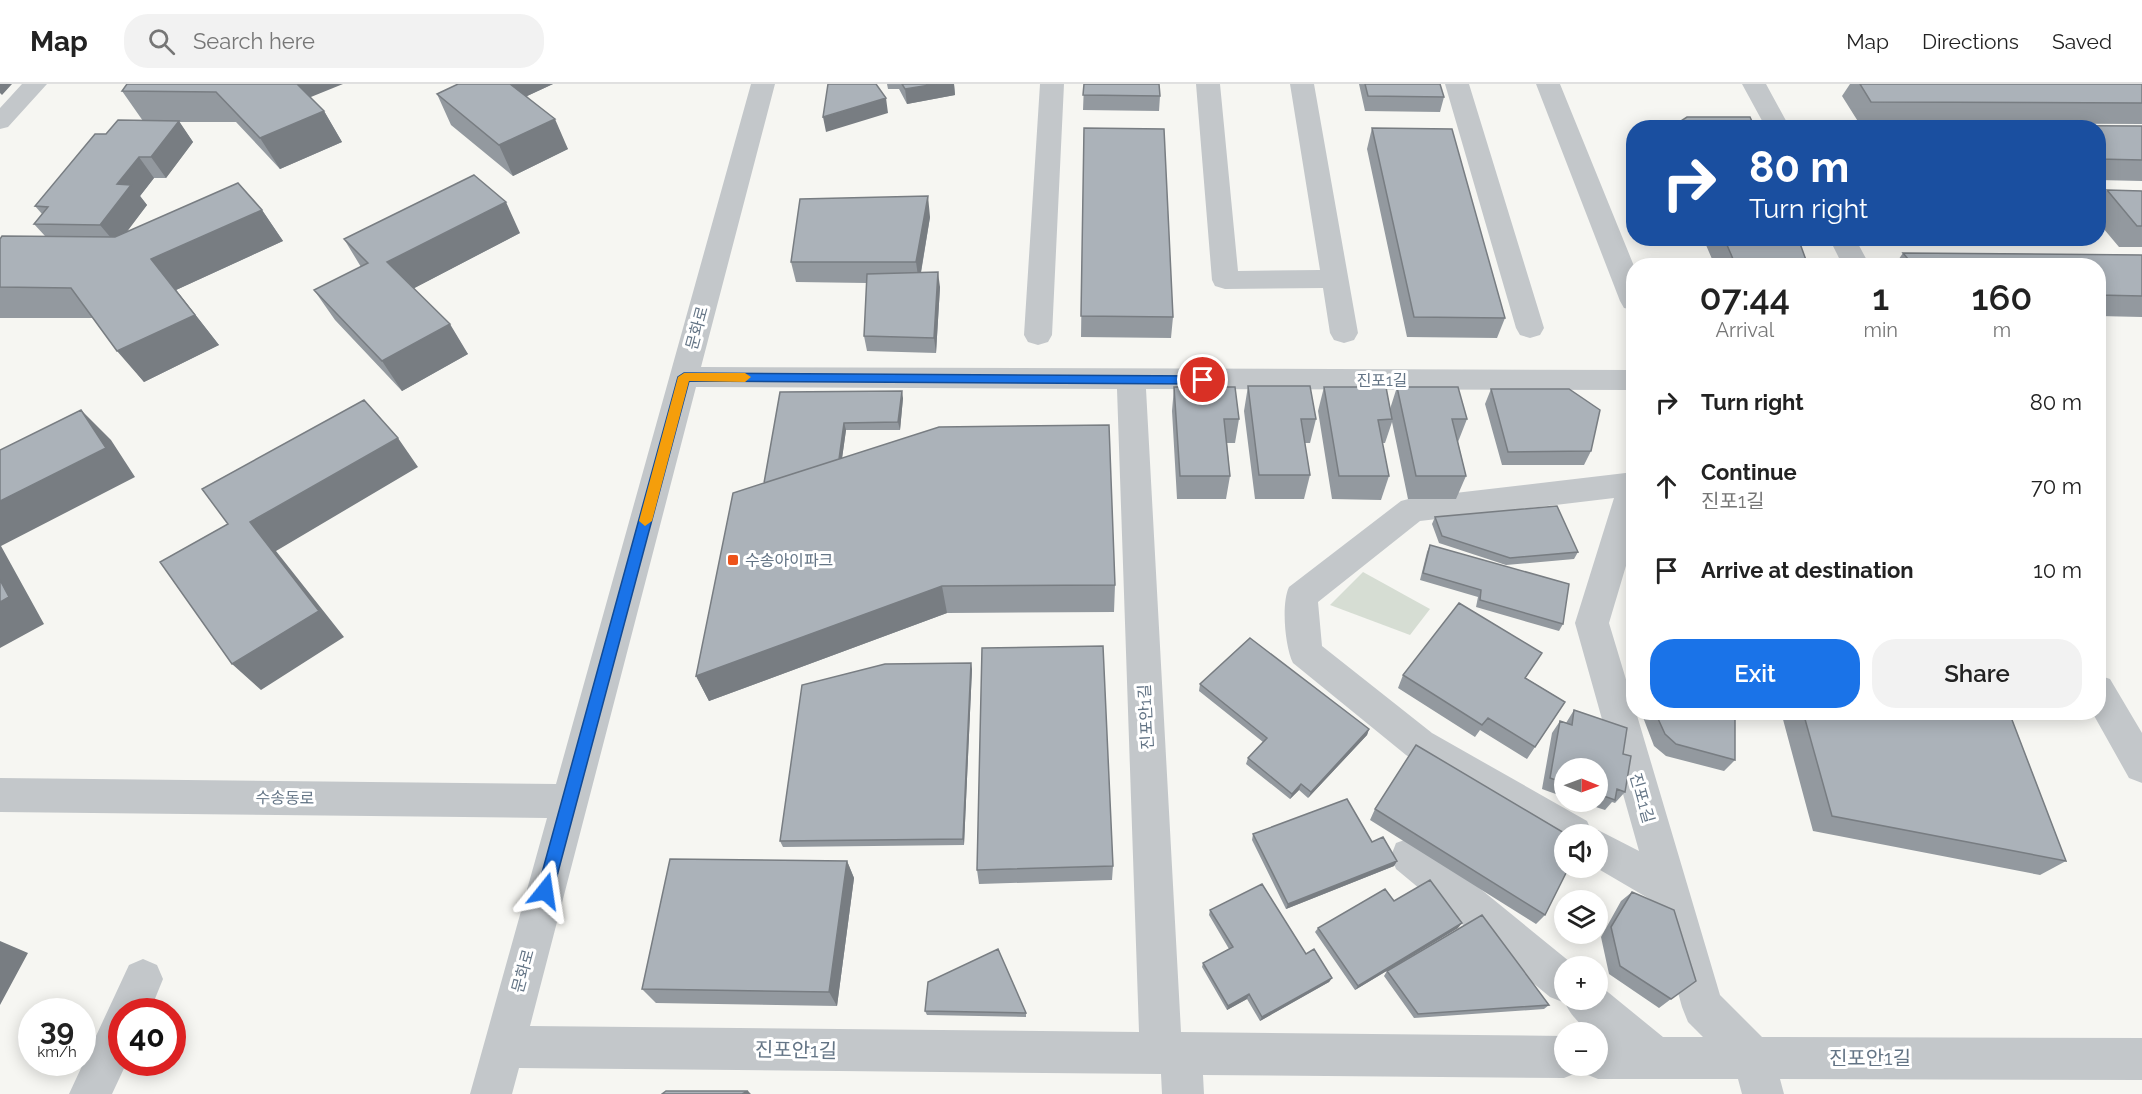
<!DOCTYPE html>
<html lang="en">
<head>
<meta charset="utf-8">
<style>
	body { margin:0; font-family:Raleway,"Noto Sans KR",sans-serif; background:#f2f2f2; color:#222; height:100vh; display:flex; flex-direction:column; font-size:22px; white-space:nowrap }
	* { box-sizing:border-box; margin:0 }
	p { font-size:20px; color:#767676 }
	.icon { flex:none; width:33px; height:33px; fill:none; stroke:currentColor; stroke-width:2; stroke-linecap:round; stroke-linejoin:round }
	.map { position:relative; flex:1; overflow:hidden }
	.details { position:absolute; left:1626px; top:174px; width:480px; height:462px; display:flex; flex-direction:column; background:#fff; border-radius:24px; box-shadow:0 3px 15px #0003 }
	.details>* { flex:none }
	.banner { position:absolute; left:1626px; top:36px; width:480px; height:126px; border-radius:24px; box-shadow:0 3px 15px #0003; background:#1a4fa0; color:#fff; overflow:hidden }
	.needle { width:39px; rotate:91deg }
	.fabs { position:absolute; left:1554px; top:674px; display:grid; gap:12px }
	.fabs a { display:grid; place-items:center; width:54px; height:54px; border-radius:50%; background:#fff; box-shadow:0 3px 15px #0003; font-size:30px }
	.speed { position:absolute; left:18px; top:914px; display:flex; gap:12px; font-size:30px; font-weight:700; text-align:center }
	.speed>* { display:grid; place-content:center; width:78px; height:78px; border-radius:50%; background:#fff; box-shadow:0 3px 15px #0003; line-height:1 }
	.speed small { font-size:15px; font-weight:400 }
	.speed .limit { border:9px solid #d22; background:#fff; color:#111 }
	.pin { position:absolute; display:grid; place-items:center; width:51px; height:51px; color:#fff; margin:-26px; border:3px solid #fff; border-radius:50%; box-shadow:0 2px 6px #0007 }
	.me { position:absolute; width:66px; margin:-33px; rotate:15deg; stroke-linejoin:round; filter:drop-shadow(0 0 4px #0008) }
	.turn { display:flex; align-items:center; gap:21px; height:126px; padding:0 24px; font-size:27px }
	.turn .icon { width:78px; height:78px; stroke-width:2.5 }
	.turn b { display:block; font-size:42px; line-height:51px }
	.eta { display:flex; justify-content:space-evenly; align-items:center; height:102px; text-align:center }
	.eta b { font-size:36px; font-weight:600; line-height:42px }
	.action { display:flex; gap:12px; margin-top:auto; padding:12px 24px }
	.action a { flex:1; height:69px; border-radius:24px; background:#1a73e8; color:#fff; font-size:24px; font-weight:600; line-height:69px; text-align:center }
	.action a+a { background:#f2f2f2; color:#222 }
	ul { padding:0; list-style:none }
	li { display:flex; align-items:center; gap:18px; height:84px; padding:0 24px }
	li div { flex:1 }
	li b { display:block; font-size:22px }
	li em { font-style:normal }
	header { display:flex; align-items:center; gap:36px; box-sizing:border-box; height:84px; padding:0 30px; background:#fff; border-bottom:2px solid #e0e0e0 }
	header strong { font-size:28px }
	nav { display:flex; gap:33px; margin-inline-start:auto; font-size:21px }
	.search { width:420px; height:54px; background:#f2f2f2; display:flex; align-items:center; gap:15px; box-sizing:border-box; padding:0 21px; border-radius:24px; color:#767676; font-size:22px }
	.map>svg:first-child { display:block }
</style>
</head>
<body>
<header>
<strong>Map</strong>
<div class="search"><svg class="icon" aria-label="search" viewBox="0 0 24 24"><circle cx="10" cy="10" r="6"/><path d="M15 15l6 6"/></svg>Search here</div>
<nav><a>Map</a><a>Directions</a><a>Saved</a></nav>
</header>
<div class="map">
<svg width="2142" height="1010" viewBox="0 0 2142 1010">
	<rect width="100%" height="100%" fill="#f6f6f2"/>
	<path fill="#d6ddd3" d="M 1363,488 L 1430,525 L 1410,551 L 1330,521 Z"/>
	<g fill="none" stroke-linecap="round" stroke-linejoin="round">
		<path fill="#c3c7ca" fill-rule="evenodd" d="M 22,0 L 47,0 L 8,43 L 0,45 L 0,24 Z
			M 751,0 L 775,0 L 701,283 L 1634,286 L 1634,306 L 1146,305 L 1181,948 L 1564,952 L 1564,981 L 1598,981 L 1598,948 C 1584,948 1570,930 1565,919 L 1550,913 L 1396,785 L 1391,772 L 1396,759 L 1410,754 L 1424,759 L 1575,882 L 1564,882 L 1564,915 L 1598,915 L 1598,900 L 1663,953 L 1703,953 L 1688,938 L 1682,923 L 1653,817 L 1595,783 L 1598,783 L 1598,750 L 1564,750 L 1564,764 L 1561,763 L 1406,671 L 1293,579 C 1285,563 1281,520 1289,503 L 1401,417 L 1412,414 L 1634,388 L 1634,455 L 1609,539 L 1634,622 L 1634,628 L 1636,628 L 1720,911 L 1762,953 L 2142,954 L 2142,996 L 1780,995 L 1784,1010 L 1742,1010 L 1738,995 L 1598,995 L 1583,989 L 1581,983 L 1579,988 L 1564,994 L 1203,991 L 1204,1010 L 1162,1010 L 1161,990 L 519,984 L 512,1010 L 470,1010 L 547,734 L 0,728 L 0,694 L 556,700 ZM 696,303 L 1117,305 L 1139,948 L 530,942 ZM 1614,414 L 1575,539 L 1639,767 L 1598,746 L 1592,748 L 1587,737 L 1432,649 L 1322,562 L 1318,518 L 1420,437 Z
			M 1040,0 L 1064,0 L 1052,251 L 1048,258 L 1038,261 L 1028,258 L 1024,251 Z
			M 1196,0 L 1220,0 L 1238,187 L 1320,186 L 1290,0 L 1314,0 L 1358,249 L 1354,256 L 1344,259 L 1334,256 L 1330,249 L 1323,204 L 1225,205 L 1215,202 L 1212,196 Z
			M 1445,0 L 1469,0 L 1544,244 L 1540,251 L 1530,254 L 1520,251 L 1516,244 Z
			M 1536,0 L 1560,0 L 1634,182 L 1634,226 L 1624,224 L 1620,217 Z
			M 1742,0 L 1766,0 L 1790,44 L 1766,44 Z
			M 1829,154 L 1855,154 L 1870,182 L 1843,182 Z
			M 2098,591 L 2110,595 L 2142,649 L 2142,699 L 2129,694 L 2092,628 L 2098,628 Z
			M 143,875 L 157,881 L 163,895 L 150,927 L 122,927 L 122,978 L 127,978 L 112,1010 L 69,1010 L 129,881 Z"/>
	</g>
	<path fill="#93999f" d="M 127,0 L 310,13 L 324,27 L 342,58 L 280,85 L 236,38 L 179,38 L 193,58 L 166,94 L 154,94 L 140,112 L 147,121 L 127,147 L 262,126 L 283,157 L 176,206 L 219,261 L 144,298 L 93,234 L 0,234 L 0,155 L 45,152 L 34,140 L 42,130 L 35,122 L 106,50 L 143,37 L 122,7 Z
		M 458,0 L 553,0 L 527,12 L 568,65 L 513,92 L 451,41 L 437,10 Z
		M 887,0 L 954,0 L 955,11 L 907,20 L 899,5 L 888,5 Z
		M 1084,0 L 1160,12 L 1159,27 L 1083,26 Z
		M 1359,0 L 1440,0 L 1444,13 L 1440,28 L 1365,27 Z
		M 1850,0 L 2142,0 L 2142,40 L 1859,39 L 1842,12 Z
		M 1896,41 L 2142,42 L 2142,97 L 2098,96 L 2098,44 L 1894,44 Z
		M 1084,44 L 1173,233 L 1171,254 L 1081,253 Z
		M 1372,44 L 1505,234 L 1497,254 L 1407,253 L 1367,65 Z
		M 2107,106 L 2142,107 L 2142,163 L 2119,163 L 2098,138 L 2098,117 Z
		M 930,133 L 921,189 L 940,203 L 936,269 L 867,267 L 864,252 L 867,199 L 796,198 L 791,178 Z
		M 520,149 L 414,204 L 468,270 L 402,307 L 335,236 L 314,206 L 361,183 L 344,155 Z
		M 1703,154 L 1798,154 L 1806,176 L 1826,182 L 1715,182 Z
		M 1903,169 L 2142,171 L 2142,233 L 2098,232 L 2098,182 L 1894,182 Z
		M 1248,302 L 1316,335 L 1310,359 L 1305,359 L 1310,391 L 1304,415 L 1255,415 L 1244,327 Z
		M 1174,303 L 1239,335 L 1235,359 L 1227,359 L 1230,392 L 1226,415 L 1177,415 L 1172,327 Z
		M 1324,303 L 1390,325 L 1397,303 L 1467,335 L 1458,358 L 1466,392 L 1456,415 L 1408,415 L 1392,338 L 1385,359 L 1382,359 L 1389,392 L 1381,416 L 1332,415 L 1318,327 Z
		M 1491,305 L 1591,367 L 1584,381 L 1502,381 L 1485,320 Z
		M 780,308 L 903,314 L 900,346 L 846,346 L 842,374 L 1115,501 L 1114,528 L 947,529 L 709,617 L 696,592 L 764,399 Z
		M 1435,433 L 1578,468 L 1574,475 L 1506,481 L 1439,459 L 1432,440 Z
		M 1430,461 L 1563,540 L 1559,547 L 1476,523 L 1478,513 L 1420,496 L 1427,468 Z
		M 972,585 L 964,761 L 783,763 L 780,757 Z
		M 1403,591 L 1526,594 L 1565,618 L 1527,675 L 1480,646 L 1475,653 L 1398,604 Z
		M 1200,600 L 1369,645 L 1367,651 L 1308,714 L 1299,706 L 1290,715 L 1246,680 L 1248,674 L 1263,658 L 1199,607 Z
		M 1574,626 L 1623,670 L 1625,708 L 1615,719 L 1612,718 L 1605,726 L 1577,717 L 1598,717 L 1598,684 L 1564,684 L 1564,713 L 1542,705 L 1552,649 L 1560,637 L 1566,639 Z
		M 1641,628 L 1735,628 L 1735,676 L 1724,687 L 1666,672 L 1654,662 Z
		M 1781,628 L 2009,628 L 2066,777 L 2040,791 L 1813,747 Z
		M 1375,725 L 1545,831 L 1536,840 L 1370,736 Z
		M 1253,750 L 1372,758 L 1397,777 L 1394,782 L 1286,825 L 1252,756 Z
		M 847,777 L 854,794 L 837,922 L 656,919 L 642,905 Z
		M 1113,782 L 1112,796 L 979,800 L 977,786 Z
		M 1632,808 L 1671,915 L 1659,924 L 1609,890 L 1601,853 L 1621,817 Z
		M 1394,817 L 1458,844 L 1355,906 L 1315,848 L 1318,844 Z
		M 1210,826 L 1306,870 L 1332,894 L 1329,898 L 1260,937 L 1247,915 L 1227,926 L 1202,883 L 1203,879 L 1229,865 L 1209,831 Z
		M 1387,887 L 1549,921 L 1544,925 L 1414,934 L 1384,892 Z
		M 925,927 L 1026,929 L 1026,933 L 927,931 Z"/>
	<path fill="#787d82" d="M 0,0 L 12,0 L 2,11 L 0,9 Z
		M 291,0 L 343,0 L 301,17 Z
		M 501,0 L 553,0 L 510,20 Z
		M 936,0 L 954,0 L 955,11 L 907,20 L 905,5 Z
		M 886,14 L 888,29 L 826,48 L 823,33 Z
		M 324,27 L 342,58 L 280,85 L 260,54 Z
		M 555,35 L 568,65 L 513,92 L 499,61 Z
		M 179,37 L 193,58 L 166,94 L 151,73 Z
		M 139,73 L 154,94 L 140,112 L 147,121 L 117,161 L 100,141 L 117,100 Z
		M 928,112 L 930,133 L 919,199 L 916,178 Z
		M 506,118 L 520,149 L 405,209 L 387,178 Z
		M 262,126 L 283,157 L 176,206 L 219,261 L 144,298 L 117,267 L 151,175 Z
		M 938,188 L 940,203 L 936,269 L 934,254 Z
		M 450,240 L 468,270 L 402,307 L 382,277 Z
		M 902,307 L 903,314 L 900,346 L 898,338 Z
		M 81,326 L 111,356 L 135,393 L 1,462 L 44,540 L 0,564 L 0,417 Z
		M 844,339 L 846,346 L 838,403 L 761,416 Z
		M 398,354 L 418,383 L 276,467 L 344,553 L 261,606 L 232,580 L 250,438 Z
		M 942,502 L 947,529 L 709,617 L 696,592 Z
		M 971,579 L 972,585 L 964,761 L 963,755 Z
		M 1369,645 L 1367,651 L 1308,714 L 1311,708 Z
		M 1301,700 L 1299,706 L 1290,715 L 1292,710 Z
		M 847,777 L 854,794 L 837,922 L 829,908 Z
		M 1397,777 L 1394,782 L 1286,825 L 1288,820 Z
		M 1462,839 L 1458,844 L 1355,906 L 1358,902 Z
		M 0,857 L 28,869 L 0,921 Z
		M 1332,894 L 1329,898 L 1260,937 L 1262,933 Z
		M 1249,910 L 1247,915 L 1227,926 L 1228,922 Z
		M 748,1007 L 751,1010 L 742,1010 Z"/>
	<path fill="#abb2b9" stroke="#787d82" stroke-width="1.5" d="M 127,0 L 297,0 L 324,27 L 260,54 L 216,8 L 122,7 Z
		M 458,0 L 510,0 L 555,35 L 499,61 L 437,10 Z
		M 828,0 L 876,0 L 886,14 L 823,33 Z
		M 902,0 L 936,0 L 905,5 Z
		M 1084,0 L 1159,0 L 1160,12 L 1083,11 Z
		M 1365,0 L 1440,0 L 1444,13 L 1368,12 Z
		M 1860,0 L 2142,0 L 2142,19 L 1871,18 Z
		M 1687,33 L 1750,33 L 1755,44 L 1670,44 Z
		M 118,36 L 179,37 L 151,73 L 139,73 L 117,100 L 131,101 L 100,141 L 34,140 L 48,123 L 35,122 L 95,50 L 106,50 Z
		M 1896,41 L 2142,42 L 2142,76 L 2098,75 L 2098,44 L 1897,44 Z
		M 1084,44 L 1164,45 L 1173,233 L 1081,232 Z
		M 1372,44 L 1452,45 L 1505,234 L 1414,233 Z
		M 474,91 L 506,118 L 387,178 L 450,240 L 382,277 L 314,206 L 368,179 L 344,155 Z
		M 238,99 L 262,126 L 151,175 L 195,231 L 117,267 L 71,204 L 0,203 L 0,155 L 2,152 L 115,153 Z
		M 2107,106 L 2142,107 L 2142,142 L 2137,142 Z
		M 928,112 L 916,178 L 791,178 L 800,115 Z
		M 1724,154 L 1798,154 L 1806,176 L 1826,182 L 1736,182 Z
		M 1903,169 L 2142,171 L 2142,212 L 2098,211 L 2098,182 L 1914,182 Z
		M 938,188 L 934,254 L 864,252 L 867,190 Z
		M 1248,302 L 1310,302 L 1316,335 L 1301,335 L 1310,391 L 1259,391 Z
		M 1174,303 L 1235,303 L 1239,335 L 1224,335 L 1230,392 L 1180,392 Z
		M 1324,303 L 1386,303 L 1392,335 L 1378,336 L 1389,392 L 1339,392 Z
		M 1397,303 L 1458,303 L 1467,335 L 1452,335 L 1466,392 L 1416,392 Z
		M 1491,305 L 1569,305 L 1600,326 L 1591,367 L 1508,368 Z
		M 902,307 L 898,338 L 844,339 L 839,375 L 764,399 L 780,308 Z
		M 364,316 L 398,354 L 250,438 L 319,527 L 232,580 L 160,478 L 228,440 L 202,405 Z
		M 81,326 L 106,364 L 0,417 L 0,366 Z
		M 1109,341 L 1115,501 L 942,502 L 696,592 L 733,409 L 939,343 Z
		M 1557,422 L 1578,468 L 1510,474 L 1442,452 L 1435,433 Z
		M 1430,461 L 1569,500 L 1563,540 L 1480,516 L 1481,506 L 1423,489 Z
		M 0,496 L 9,513 L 0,518 Z
		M 1459,519 L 1542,569 L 1525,594 L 1565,618 L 1535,663 L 1488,634 L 1482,641 L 1403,591 Z
		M 1250,554 L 1369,645 L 1311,708 L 1301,700 L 1292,710 L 1248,674 L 1267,654 L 1200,600 Z
		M 1103,562 L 1113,782 L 977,786 L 982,564 Z
		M 971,579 L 963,755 L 780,757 L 802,601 L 885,580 Z
		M 1574,626 L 1627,644 L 1623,670 L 1631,672 L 1625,708 L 1617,705 L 1615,716 L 1598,710 L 1598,684 L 1564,684 L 1564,699 L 1550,694 L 1560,637 L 1572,641 Z
		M 1655,628 L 1735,628 L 1735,676 L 1676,660 L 1665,650 Z
		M 1803,628 L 2009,628 L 2066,777 L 1832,732 Z
		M 1416,661 L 1566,750 L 1564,750 L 1564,783 L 1569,783 L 1545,831 L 1375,725 Z
		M 1347,715 L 1372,758 L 1383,753 L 1397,777 L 1288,820 L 1253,750 Z
		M 670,775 L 847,777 L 829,908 L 642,905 Z
		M 1430,796 L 1462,839 L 1358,902 L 1318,844 L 1385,805 L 1394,817 Z
		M 1262,800 L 1306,870 L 1314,865 L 1332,894 L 1262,933 L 1249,910 L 1228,922 L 1203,879 L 1233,863 L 1210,826 Z
		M 1632,808 L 1674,826 L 1696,897 L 1671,915 L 1620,882 L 1611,843 Z
		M 1482,831 L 1549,921 L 1418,930 L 1387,887 Z
		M 998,865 L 1026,929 L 925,927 L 928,898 Z
		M 666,1007 L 748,1007 L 742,1010 L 662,1010 Z"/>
	<path fill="#1a73e8" stroke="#114b97" stroke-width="1.5" d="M 684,289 L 1203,292 L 1209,296 L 1203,300 L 689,297 L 553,807 L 551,812 L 545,814 L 540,812 L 537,807 L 678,293 Z"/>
	<path fill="#f59e0b" d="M 684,289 L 745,289 L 751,293 L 745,298 L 689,297 L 652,437 L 645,442 L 639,437 L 678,293 Z"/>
	<rect fill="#ed531b" stroke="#fff" stroke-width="2" x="727" y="470" width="12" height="12" rx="3"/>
	<g text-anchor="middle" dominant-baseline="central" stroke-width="6" stroke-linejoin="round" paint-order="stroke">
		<g font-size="16" fill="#637485" stroke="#fff">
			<text transform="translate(697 244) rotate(-75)">문화로</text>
			<text x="1382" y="296">진포1길</text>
			<text transform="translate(1146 633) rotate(-93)">진포안1길</text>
			<text transform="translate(285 714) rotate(1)">수송동로</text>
			<text transform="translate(1642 714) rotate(74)">진포1길</text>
			<text transform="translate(523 887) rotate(-75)">문화로</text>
		</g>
		<g font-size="16" fill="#637485" stroke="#fff" text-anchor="start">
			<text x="745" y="476">수송아이파크</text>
		</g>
		<g font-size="20" fill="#637485" stroke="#fff">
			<text transform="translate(796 966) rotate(1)">진포안1길</text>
			<text x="1870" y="974">진포안1길</text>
		</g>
	</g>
</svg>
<div class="fabs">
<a><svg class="needle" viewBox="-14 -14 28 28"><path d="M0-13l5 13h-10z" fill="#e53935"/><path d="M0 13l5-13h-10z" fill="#767676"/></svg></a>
<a><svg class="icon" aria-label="sound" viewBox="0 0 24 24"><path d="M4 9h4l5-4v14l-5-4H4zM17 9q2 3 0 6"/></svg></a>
<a><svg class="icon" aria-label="layers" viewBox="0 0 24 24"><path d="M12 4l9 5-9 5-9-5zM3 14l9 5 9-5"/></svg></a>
<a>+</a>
<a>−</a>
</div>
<div class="speed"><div>39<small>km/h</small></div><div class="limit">40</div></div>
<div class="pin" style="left:1203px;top:296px;background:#d93025"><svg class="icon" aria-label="arrive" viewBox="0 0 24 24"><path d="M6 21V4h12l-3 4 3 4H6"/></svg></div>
<svg class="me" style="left:545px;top:807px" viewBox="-20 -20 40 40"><path d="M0-17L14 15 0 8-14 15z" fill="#1a73e8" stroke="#fff" stroke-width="4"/></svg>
<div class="banner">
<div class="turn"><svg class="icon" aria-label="right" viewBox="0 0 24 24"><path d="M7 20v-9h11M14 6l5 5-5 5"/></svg><div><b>80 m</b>Turn right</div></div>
</div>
<section class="details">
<div class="eta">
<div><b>07:44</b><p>Arrival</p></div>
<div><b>1</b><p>min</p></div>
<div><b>160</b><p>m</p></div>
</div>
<ul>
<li><svg class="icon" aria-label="right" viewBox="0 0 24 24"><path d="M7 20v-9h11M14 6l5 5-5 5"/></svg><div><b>Turn right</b></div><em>80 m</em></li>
<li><svg class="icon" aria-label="ahead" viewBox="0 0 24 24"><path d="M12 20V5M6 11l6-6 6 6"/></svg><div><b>Continue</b><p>진포1길</p></div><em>70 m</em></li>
<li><svg class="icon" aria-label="arrive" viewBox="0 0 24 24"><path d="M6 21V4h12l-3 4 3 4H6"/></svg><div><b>Arrive at destination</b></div><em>10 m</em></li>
</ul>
<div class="action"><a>Exit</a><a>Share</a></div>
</section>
</div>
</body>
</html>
